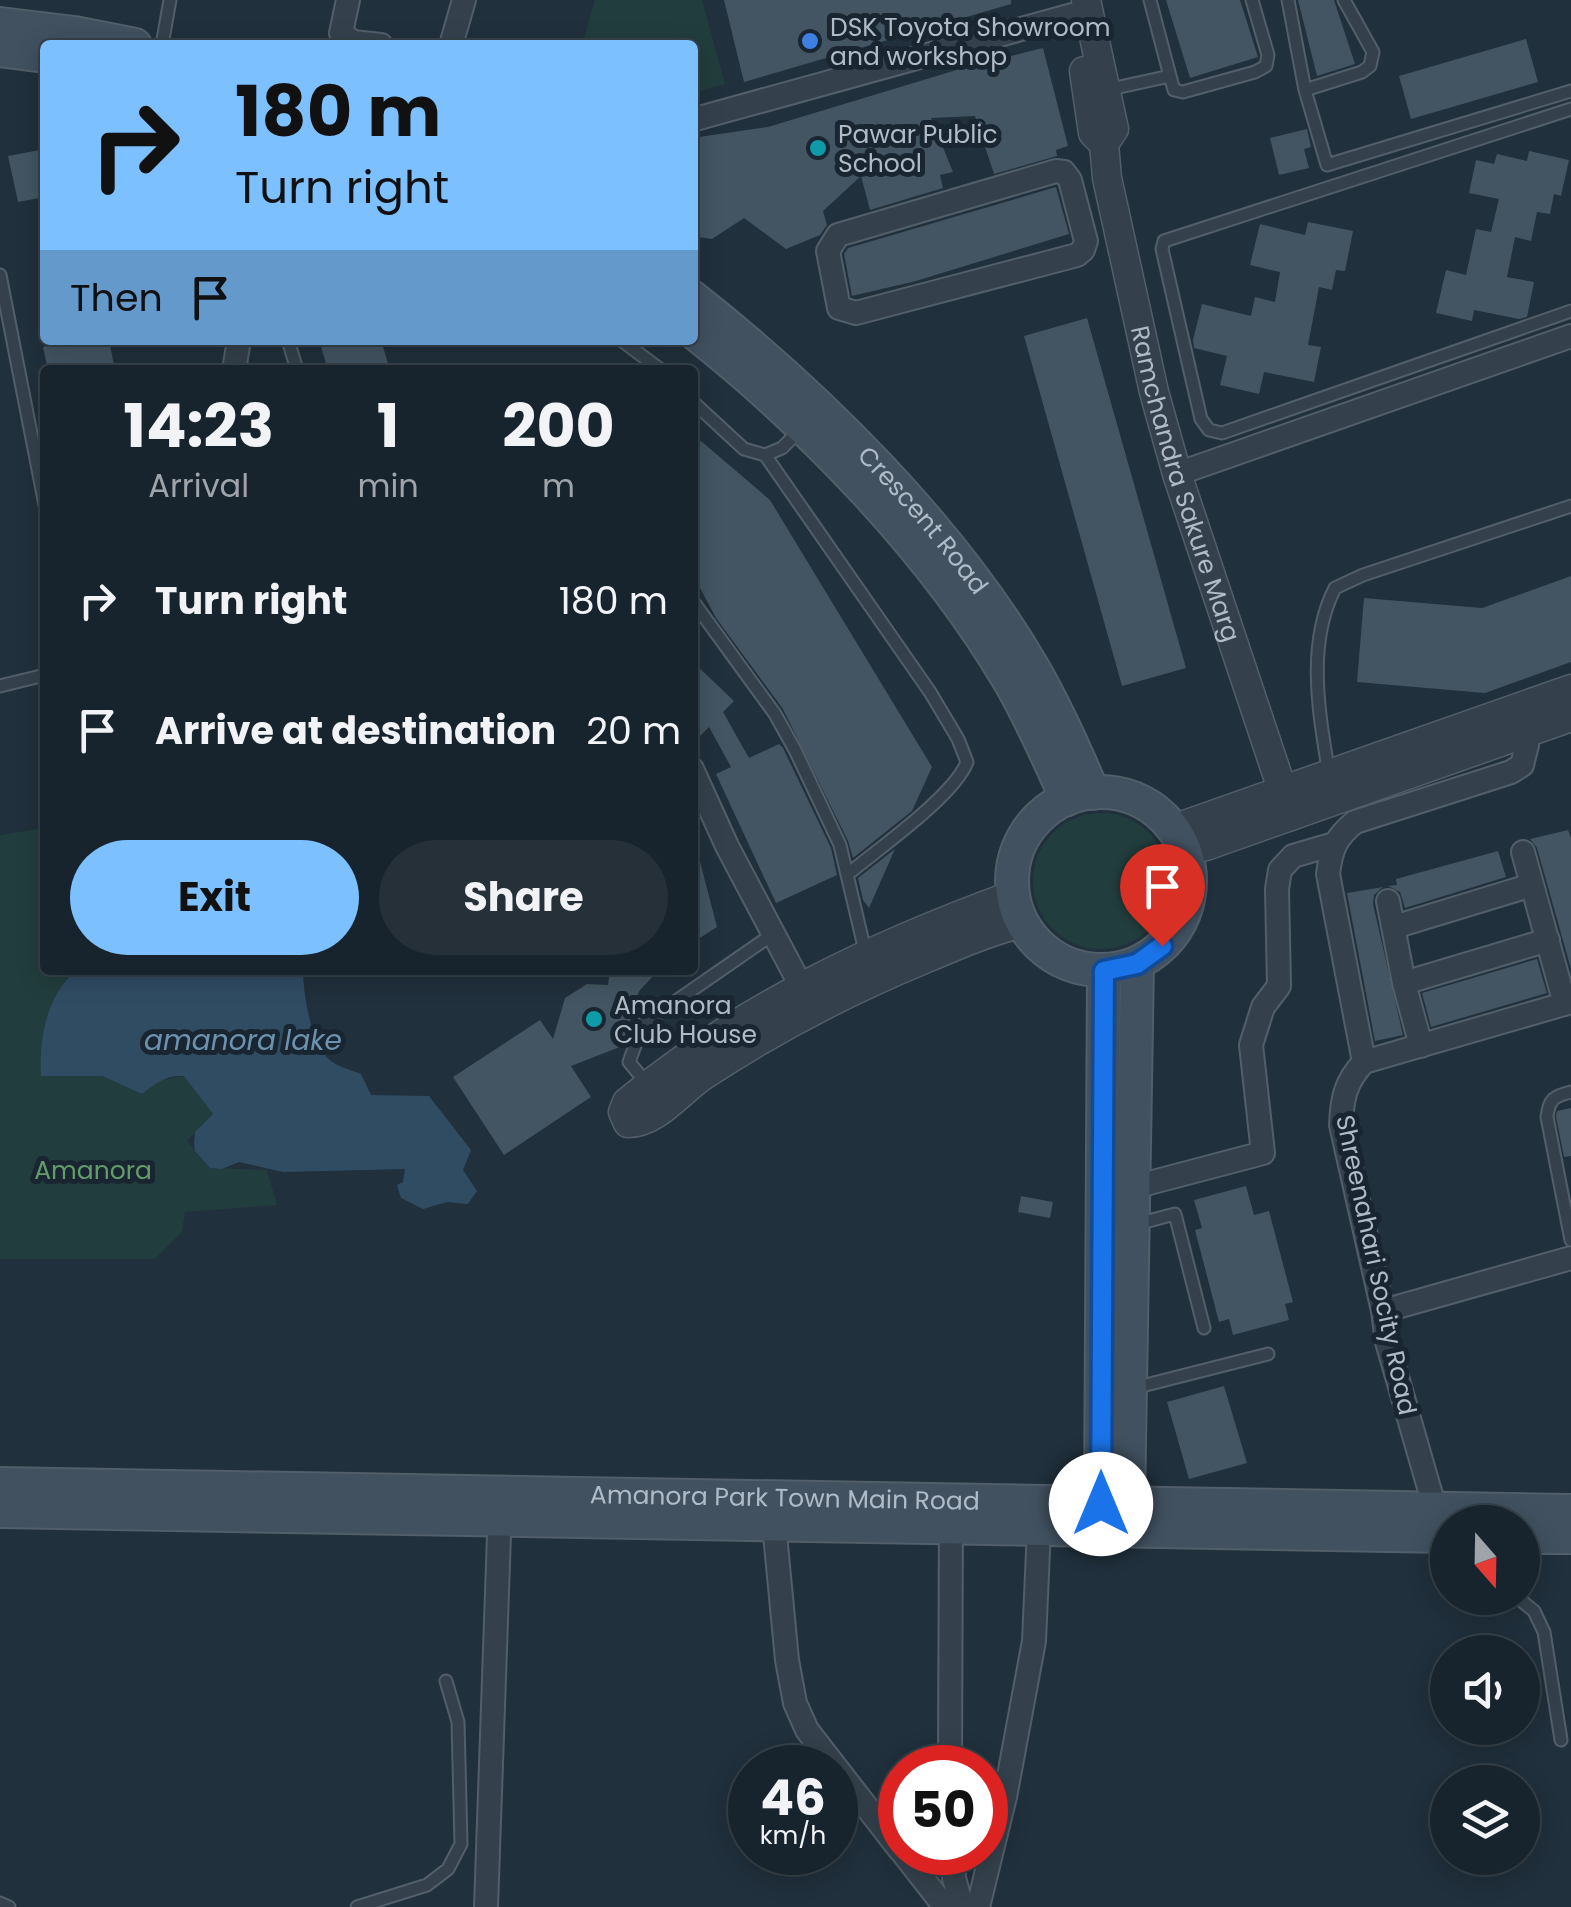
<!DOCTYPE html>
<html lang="en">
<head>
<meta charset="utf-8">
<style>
	body { margin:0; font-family:Poppins,sans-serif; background:#253039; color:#f1f3f6; height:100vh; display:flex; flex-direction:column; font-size:38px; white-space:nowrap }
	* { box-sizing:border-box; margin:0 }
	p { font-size:32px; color:#9fa4aa }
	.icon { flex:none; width:55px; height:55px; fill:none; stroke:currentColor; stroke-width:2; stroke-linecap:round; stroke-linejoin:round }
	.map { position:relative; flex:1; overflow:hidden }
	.side { position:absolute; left:40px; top:365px; width:658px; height:610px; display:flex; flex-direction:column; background:#18242d; border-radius:10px; box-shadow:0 5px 25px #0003,0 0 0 2px #364149 }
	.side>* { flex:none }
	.hud { position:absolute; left:40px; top:40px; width:658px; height:305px; border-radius:10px; box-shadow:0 5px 25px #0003,0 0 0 2px #364149; background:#7dc0ff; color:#111; overflow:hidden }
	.needle { width:65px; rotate:160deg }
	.buttons { position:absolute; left:1430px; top:1505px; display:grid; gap:20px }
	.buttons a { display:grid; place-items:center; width:110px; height:110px; border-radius:50%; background:#18242d; box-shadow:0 5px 25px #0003,0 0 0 2px #364149; font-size:50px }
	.speed { position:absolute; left:728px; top:1745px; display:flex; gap:20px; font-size:50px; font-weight:700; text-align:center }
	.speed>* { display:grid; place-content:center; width:130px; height:130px; border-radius:50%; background:#18242d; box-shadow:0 5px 25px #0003,0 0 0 2px #364149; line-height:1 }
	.speed small { font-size:25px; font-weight:400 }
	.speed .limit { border:15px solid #d22; background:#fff; color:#111 }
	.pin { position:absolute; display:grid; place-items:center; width:85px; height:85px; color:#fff; margin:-102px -42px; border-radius:50% 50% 50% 0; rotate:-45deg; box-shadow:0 0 10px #0007 }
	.pin .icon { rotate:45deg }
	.me { position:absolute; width:110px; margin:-55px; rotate:0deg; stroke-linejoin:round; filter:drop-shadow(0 0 8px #0008) }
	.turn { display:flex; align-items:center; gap:35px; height:210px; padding:0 30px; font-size:45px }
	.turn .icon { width:130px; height:130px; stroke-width:2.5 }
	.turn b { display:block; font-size:70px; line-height:85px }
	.then { display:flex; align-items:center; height:95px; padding:0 30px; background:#0003; gap:20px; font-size:38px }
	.eta { display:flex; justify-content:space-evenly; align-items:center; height:170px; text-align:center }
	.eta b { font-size:60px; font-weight:700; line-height:70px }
	.cta { display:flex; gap:20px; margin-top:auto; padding:20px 30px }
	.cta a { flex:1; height:115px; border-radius:60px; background:#7dc0ff; color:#111; font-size:40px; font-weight:700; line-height:115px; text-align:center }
	.cta a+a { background:#253039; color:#f1f3f6 }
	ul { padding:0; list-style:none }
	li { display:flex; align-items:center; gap:30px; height:130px; padding:0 30px }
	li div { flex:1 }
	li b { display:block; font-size:38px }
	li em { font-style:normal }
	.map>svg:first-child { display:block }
</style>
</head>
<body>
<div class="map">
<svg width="1571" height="1907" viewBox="0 0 1571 1907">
	<rect width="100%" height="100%" fill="#20303c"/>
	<path fill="#223d3d" d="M 595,0 L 702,0 L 725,84 L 693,93 L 692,45 L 582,45 Z
		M1033 881a68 68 0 1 1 136 0a68 68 0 1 1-136 0Z
		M 45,828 L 45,970 L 80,970 L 102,1076 L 142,1094 L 160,1080 L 185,1076 L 213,1114 L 187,1141 L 210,1168 L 267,1170 L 277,1205 L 185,1212 L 182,1232 L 155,1259 L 0,1259 L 0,835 Z"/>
	<path fill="#304c63" d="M 77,970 L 303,970 C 303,992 311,1047 331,1061 C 338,1067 352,1070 361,1074 L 371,1095 L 429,1096 L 471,1150 L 463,1170 L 477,1191 L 468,1204 L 447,1202 L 423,1209 L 401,1198 L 397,1185 L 403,1182 L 405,1169 L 283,1172 L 239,1162 L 222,1169 L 210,1168 L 195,1151 L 194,1143 L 195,1132 L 213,1114 L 184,1076 C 166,1075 156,1083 142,1094 L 102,1076 L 41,1076 C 39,1039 46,995 77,970 Z"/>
	<path fill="#435563" d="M 724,0 L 1011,0 L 1011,4 L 744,82 Z
		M 1166,0 L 1240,0 L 1258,57 L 1190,78 Z
		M 1298,0 L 1334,0 L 1355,64 L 1317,76 Z
		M 1526,39 L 1538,82 L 1411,119 L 1399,76 Z
		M 1043,48 L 1068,146 L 1056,150 L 1057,156 L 994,174 L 975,116 L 931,118 L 953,172 L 940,175 L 943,188 L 870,210 L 861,176 L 823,211 L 827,225 L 820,235 L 786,249 L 744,218 L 712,239 L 692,236 L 692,138 L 768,127 L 963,68 Z
		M 1307,129 L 1311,147 L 1304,149 L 1309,168 L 1279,175 L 1270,138 Z
		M 45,149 L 45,197 L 18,202 L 8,156 Z
		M 1529,151 L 1569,160 L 1561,196 L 1554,194 L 1550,214 L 1537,212 L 1531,241 L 1515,237 L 1507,277 L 1534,282 L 1527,317 L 1519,319 L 1474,310 L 1472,321 L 1436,313 L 1446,270 L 1466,275 L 1476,229 L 1491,232 L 1499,199 L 1469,193 L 1476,160 L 1494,164 L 1497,154 L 1527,161 Z
		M 1056,187 L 1069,234 L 916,281 L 852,296 L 844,254 L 848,248 Z
		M 1308,222 L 1353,231 L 1345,271 L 1336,270 L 1332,290 L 1319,287 L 1308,345 L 1321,347 L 1314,382 L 1264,372 L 1259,394 L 1220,385 L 1227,356 L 1194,348 L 1193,340 L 1202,304 L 1251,316 L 1255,297 L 1275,302 L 1280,272 L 1250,265 L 1260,224 L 1305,235 Z
		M 1087,318 L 1186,668 L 1122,686 L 1024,336 Z
		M 76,340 L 109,340 L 115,370 L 48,370 L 43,347 Z
		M 319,340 L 381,340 L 390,370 L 328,370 Z
		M 701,441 L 770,500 L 932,767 L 912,811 L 853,858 L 848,841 L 783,709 L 716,618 L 692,573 L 692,453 Z
		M 1571,576 L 1571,662 L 1485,693 L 1357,682 L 1364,598 L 1482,608 Z
		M 692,661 L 734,701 L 723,712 L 749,758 L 779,744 L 783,748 L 831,848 L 837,875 L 776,903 L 716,774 L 731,767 L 709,727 L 692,744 Z
		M 1568,830 L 1571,838 L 1571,969 L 1537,848 L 1530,839 Z
		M 895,849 L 869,908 L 863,900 L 858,878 Z
		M 697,850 L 717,927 L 692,943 L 692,851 Z
		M 1498,851 L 1506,877 L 1405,908 L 1400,892 L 1388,886 L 1397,885 L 1396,879 Z
		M 1383,887 L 1374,895 L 1373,904 L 1403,1035 L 1375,1041 L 1347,893 Z
		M 1537,959 L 1547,993 L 1431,1027 L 1422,993 Z
		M 610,970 L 659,970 L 640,990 L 629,1011 L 631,1029 L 625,1045 L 571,1066 L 591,1097 L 504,1155 L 453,1077 L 540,1020 L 553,1039 L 565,998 L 587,984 L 608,985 Z
		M 1571,1108 L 1571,1156 L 1564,1157 L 1556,1117 L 1557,1111 Z
		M 1246,1186 L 1254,1215 L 1269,1211 L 1293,1302 L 1285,1304 L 1289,1320 L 1233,1335 L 1229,1319 L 1219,1322 L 1195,1230 L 1202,1228 L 1194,1200 Z
		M 1021,1196 L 1053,1202 L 1050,1218 L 1018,1212 Z
		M 1224,1386 L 1247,1463 L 1189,1479 L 1167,1402 Z"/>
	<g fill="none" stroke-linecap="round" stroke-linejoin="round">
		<g stroke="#525f6a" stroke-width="15">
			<path id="service" d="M 1288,0 L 1305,90 L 1362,72 L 1370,66 L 1373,52 L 1344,0
				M 162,45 L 170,0
				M 1170,76 L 1174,90 L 1183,92 L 1255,72 L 1266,66 L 1268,55 L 1252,0
				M 1106,90 L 1170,76 L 1150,0
				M 1305,90 L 1327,165 L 1571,91
				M 1571,109 L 1164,241 L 1162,249 L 1201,419 L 1209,430 L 1222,433 L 1571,311
				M 0,275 L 45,505
				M 288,340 L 297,370
				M 621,340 L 661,370
				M 692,401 L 744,449 L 765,455 L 782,448 L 800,430
				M 765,455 L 930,692 L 958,739 L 967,762 C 954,796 878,849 848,874
				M 692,600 L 775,714 L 795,750 L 840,845 L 866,955
				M 0,686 L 45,675
				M 1329,774 C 1319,714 1306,644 1335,588 L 1363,575 L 1571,506
				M 648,1085 L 629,1062 L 643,1024 L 773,934
				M 1571,1092 C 1554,1096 1549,1099 1547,1117 L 1571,1240
				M 1137,1224 L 1175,1214 L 1204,1328
				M 1134,1388 L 1268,1354
				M 1518,1598 L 1534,1611 L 1544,1632 L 1561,1740
				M 0,1903 L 9,1907
				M 357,1907 L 427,1885 L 448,1869 L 461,1844 L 458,1722 L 446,1681"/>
		</g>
		<g stroke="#525f6a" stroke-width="26">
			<path id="minor" d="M 348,0 L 341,33 L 353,42 L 381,45
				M 451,45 L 464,0
				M 692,120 L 1072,15
				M 1056,171 L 1064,172 L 1070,180 L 1086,241 L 1083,250 L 1077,255 L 856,313 L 839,308 L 828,251 L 838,235 Z
				M 234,370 L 239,340
				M 1177,474 L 1571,336
				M 692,769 L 727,846 L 801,986
				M 1523,852 L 1565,1004
				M 1388,901 L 1404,983
				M 1394,927 L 1532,885
				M 1421,1046 L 1404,983 L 1548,940
				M 1364,1062 L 1328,874 C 1331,849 1336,837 1355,822 L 1511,772 L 1522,765 L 1527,745 L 1519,721
				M 1134,1187 L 1263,1153 L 1251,1045 L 1263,1007 L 1279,986 L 1277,889 L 1280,870 L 1293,856 L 1334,844
				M 1383,1311 L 1571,1258
				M 1438,1519 L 1387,1342 L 1383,1311 L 1341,1125 C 1342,1099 1345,1082 1364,1062 L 1571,1002
				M 774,1524 L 787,1660 L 795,1703 L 807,1730 L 900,1850
				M 950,1768 L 951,1515
				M 902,1852 L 945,1907
				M 953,1852 L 954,1878 L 962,1907
				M 486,1907 L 500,1506
				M 978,1907 L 1005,1797 L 1034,1641 L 1039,1529"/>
		</g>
		<g stroke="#525f6a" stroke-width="31">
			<g id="tertiary">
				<path id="s1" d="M 1086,0 L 1114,129 L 1104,144 L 1107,178 L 1154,392 L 1177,474 L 1291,816"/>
				<path d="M 1084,71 L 1093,133 L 1104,144"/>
				<path d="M 1173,829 L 1571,689"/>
				<path d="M 1185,850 L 1206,846 L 1571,717"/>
				<path d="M 1013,895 C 873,946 742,1008 627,1102 L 623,1112 L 628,1123 C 657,1123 681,1090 704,1075 C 774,1029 845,992 922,960 C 955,946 987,932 1022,923"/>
			</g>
		</g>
		<g stroke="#525f6a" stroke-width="36">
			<g id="secondary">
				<path d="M 0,24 L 74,33 L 135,45"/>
				<path d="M 0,50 L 45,56"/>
				<path id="s2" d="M 692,297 C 819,397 952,529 1033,668 C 1056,708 1075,750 1093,793"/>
				<path d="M 692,331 C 811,425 933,551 1010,682 C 1032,720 1049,759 1067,799"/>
				<circle cx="1101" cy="881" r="89"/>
				<path id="s3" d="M 0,1484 L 1571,1511"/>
				<path d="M 1101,1504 L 1104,971"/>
				<path d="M 1128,1504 L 1137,964"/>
				<path d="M 0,1511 L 1448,1536"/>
				<path d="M 1522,1537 L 1571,1537"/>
			</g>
		</g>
		<use href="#service" stroke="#34414c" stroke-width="11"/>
		<use href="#minor" stroke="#34414c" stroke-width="22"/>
		<use href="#tertiary" stroke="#34414c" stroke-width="28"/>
		<use href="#secondary" stroke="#415160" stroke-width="32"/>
	</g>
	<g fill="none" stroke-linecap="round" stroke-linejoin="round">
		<g stroke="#114b97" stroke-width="25">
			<path id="route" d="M 1101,1504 L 1104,971 L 1137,964 L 1162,946"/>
		</g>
		<use href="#route" stroke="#1a73e8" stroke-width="18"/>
	</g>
	<circle fill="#3f7fe0" stroke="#192631" stroke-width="4" cx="810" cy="41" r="10"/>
	<g fill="#0f9aa8" stroke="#192631" stroke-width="4">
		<circle cx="818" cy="148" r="10"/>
		<circle cx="594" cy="1019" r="10"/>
	</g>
	<g text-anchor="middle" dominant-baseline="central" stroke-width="10" stroke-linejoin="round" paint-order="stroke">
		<g font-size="25" fill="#afbcc8" stroke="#192631" text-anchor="start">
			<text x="830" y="27">DSK Toyota Showroom<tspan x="830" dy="29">and workshop</tspan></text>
			<text x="838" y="134">Pawar Public<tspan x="838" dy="29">School</tspan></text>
			<text x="614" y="1005">Amanora<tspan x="614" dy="29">Club House</tspan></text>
		</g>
		<g font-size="25" fill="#afbcc8" stroke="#192631">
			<text stroke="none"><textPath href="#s1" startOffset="500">Ramchandra Sakure Marg</textPath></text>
			<text stroke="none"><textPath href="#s2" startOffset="322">Crescent Road</textPath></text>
			<text transform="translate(1376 1265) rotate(78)">Shreenahari Socity Road</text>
			<text stroke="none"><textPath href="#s3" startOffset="785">Amanora Park Town Main Road</textPath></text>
		</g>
		<g font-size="25" fill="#639c69" stroke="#192631">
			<text x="93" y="1170">Amanora</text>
		</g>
		<g font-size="28" font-style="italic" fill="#6c92af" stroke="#192631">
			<text x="243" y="1040">amanora lake</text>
		</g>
	</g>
</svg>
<div class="buttons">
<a><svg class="needle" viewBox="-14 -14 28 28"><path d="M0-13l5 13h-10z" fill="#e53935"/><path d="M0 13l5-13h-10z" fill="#9fa4aa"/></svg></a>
<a><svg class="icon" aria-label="sound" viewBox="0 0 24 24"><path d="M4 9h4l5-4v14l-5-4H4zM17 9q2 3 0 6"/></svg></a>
<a><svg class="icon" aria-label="layers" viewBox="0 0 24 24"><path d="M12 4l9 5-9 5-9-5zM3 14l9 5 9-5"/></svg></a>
</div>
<div class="speed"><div>46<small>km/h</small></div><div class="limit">50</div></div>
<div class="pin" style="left:1162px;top:946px;background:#d93025"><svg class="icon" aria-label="arrive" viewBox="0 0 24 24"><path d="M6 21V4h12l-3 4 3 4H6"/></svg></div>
<svg class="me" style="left:1101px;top:1504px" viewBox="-20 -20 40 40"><circle r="19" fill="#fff"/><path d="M0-13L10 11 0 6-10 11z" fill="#1a73e8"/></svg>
<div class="hud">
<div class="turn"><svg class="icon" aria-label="right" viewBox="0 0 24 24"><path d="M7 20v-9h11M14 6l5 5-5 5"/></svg><div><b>180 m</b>Turn right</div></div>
<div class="then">Then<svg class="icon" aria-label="arrive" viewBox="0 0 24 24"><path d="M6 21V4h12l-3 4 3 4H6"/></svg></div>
</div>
<section class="side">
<div class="eta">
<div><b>14:23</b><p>Arrival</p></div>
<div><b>1</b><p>min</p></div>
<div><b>200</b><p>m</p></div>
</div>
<ul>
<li><svg class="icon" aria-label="right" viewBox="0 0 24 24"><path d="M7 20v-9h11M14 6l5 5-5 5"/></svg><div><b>Turn right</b></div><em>180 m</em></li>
<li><svg class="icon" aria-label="arrive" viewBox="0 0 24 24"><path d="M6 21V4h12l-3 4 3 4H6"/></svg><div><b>Arrive at destination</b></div><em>20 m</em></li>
</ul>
<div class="cta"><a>Exit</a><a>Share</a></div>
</section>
</div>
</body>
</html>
